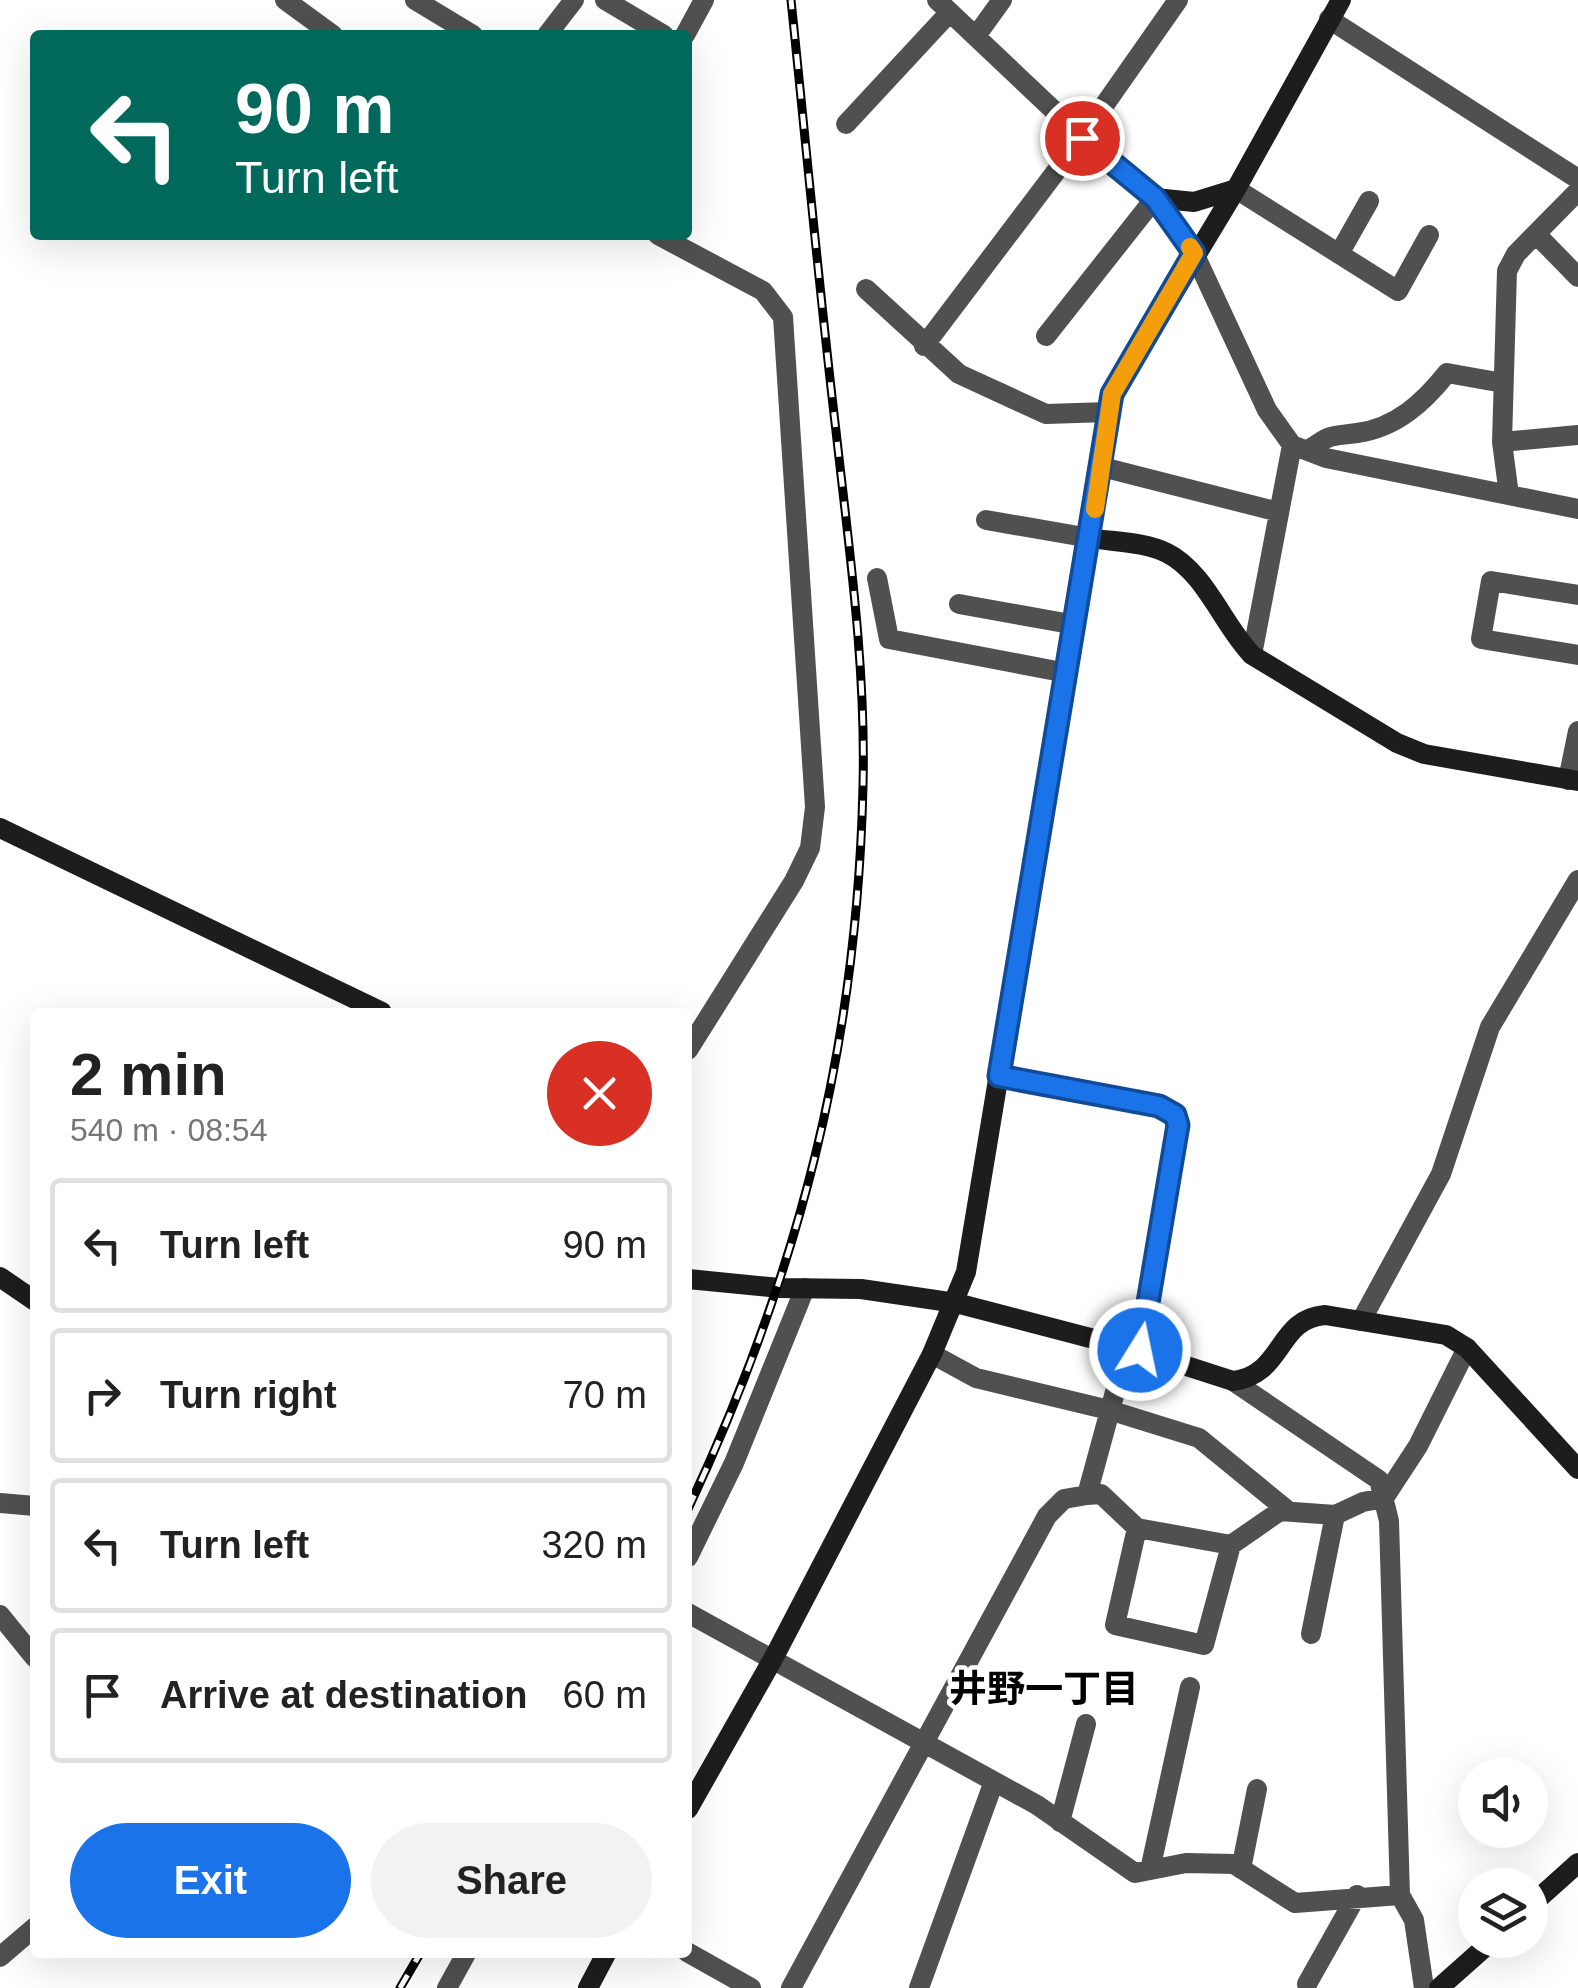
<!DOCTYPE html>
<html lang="en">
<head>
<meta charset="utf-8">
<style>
	body { margin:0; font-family:Arial,"Noto Sans JP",sans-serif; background:#f2f2f2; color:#222; height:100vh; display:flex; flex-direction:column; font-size:38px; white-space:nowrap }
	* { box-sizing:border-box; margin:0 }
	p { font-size:32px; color:#767676 }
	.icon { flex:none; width:55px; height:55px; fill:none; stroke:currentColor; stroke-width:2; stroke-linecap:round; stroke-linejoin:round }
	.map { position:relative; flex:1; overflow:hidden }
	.panel { position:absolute; left:30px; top:1008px; width:662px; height:950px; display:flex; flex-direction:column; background:#fff; border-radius:10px; box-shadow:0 10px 40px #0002 }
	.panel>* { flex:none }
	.top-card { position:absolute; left:30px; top:30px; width:662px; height:210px; border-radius:10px; box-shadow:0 10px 40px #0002; background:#00695c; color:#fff; overflow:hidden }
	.tools { position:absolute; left:1458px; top:1758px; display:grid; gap:20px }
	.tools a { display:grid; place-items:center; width:90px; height:90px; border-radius:50%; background:#fff; box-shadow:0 10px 40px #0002; font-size:50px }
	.pin { position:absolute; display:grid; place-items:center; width:85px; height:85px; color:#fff; margin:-42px; border:5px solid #fff; border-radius:50%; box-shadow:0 2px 10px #0007 }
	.me { position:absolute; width:110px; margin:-55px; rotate:10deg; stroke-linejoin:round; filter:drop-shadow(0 0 8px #0008) }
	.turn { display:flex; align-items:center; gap:35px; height:210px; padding:0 40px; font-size:45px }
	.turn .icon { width:130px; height:130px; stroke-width:2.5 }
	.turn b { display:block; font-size:70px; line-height:85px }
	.round { display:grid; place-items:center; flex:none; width:105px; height:105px; border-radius:52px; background:#f2f2f2 }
	.summary { display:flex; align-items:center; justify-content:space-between; height:170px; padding:0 40px }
	h1 { font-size:60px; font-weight:800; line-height:75px }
	.cta { display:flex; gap:20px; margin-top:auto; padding:20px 40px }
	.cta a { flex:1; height:115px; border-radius:60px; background:#1a73e8; color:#fff; font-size:40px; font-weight:800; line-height:115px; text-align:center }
	.cta a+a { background:#f2f2f2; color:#222 }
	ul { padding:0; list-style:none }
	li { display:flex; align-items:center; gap:30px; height:135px; margin:0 20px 15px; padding:0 20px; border:5px solid #e0e0e0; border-radius:10px }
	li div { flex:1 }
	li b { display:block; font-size:38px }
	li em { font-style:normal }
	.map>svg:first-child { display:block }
</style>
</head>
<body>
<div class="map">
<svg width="1578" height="1988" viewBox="0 0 1578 1988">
	<rect width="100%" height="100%" fill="#fff"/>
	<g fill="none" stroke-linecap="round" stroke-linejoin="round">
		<path stroke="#505050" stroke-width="20" d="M 285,0 L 333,35
			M 415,0 L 473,35
			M 605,0 L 664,35
			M 937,0 L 1082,137 L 1155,198 L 1046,336
			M 1329,19 L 1578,179
			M 547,35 L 574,0
			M 685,35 L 704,0
			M 976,36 L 1002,0
			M 846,124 L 950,12
			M 1236,189 L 1398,291 L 1429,235
			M 1536,234 L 1578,277
			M 658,235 L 763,291 L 783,317 L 815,807 L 810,848 L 794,881 L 688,1050
			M 1194,253 L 1267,410 L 1292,445 L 1326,458 L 1578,509
			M 1339,254 L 1369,201
			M 866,289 L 959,374 L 1046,414 L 1108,412
			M 924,346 L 1082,137 L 1178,0
			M 1502,442 L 1578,435
			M 1307,451 C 1333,433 1328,437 1357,433 C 1396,428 1424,402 1447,373 L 1503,383
			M 1102,467 L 1279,512
			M 1509,495 L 1502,442 L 1507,271 L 1516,254 L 1578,191
			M 986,520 L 1090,538
			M 877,578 L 889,639 L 1067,673
			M 1578,595 L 1491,581 L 1481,639 L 1578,655
			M 959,604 L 1076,625
			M 1252,655 L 1292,445
			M 1568,780 L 1578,731
			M 999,1076 L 1159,1106 L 1175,1115 L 1178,1125 L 1140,1351
			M 1361,1321 L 1441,1174 L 1490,1027 L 1578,880
			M 932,1354 L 976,1378 L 1109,1410 L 1199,1438 L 1287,1510
			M 1233,1381 L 1379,1480 L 1389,1521 L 1400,1895
			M 1087,1495 L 1101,1494 L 1137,1528 L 1231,1545 L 1280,1511 L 1335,1515 L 1363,1502 L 1384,1498 L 1418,1446 L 1467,1348
			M 0,1503 L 35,1506
			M 1137,1528 L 1115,1625 L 1204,1645 L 1231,1545
			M 688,1557 L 734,1463 L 805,1288
			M 688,1613 L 1037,1805 L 1135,1873 L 1186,1863 L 1234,1864 L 1295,1903 L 1400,1895 L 1414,1920 L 1424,1988
			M 0,1615 L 35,1658
			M 1311,1634 L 1335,1515
			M 1060,1822 L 1086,1724
			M 1241,1869 L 1257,1789
			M 1150,1870 L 1190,1687
			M 687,1952 L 751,1988
			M 0,1957 L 35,1927
			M 1307,1984 L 1357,1895
			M 447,1988 L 467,1952
			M 791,1988 L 1047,1516 L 1064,1499 L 1087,1495 L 1127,1348
			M 919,1988 L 993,1784"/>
		<path stroke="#1d1d1d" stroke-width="20" d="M 1155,198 L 1194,202 L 1236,189
			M 1155,198 L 1194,253
			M 1090,538 C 1115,542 1145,542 1167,553 C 1205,572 1223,625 1252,655 L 1397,743 L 1424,754 L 1578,781
			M 0,828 L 382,1012
			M 0,1277 L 35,1301
			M 688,1279 L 780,1288 L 861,1289 L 956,1303 L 1140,1351 L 1233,1381 C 1285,1374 1276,1319 1325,1315 L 1446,1335 L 1467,1348 L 1578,1469
			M 688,1809 L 773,1659 L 932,1354 L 966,1272 L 1112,395 L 1236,189 L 1341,0
			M 1530,1906 L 1578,1863
			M 588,1988 L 607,1952
			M 1439,1988 L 1493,1940"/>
		<g stroke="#000" stroke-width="9">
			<path id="rail" d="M 688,1509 C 799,1272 857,1048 863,786 C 866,666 849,549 836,431 C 819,288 806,144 791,0
				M 400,1988 L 421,1952"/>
		</g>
		<use href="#rail" stroke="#fff" stroke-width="5" stroke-dasharray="15" stroke-linecap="butt"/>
	</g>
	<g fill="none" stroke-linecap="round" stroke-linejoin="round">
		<g stroke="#114b97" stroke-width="25">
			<path id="route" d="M 1082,138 L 1155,198 L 1194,253 L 1112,394 L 999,1076 L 1159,1106 L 1175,1115 L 1178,1125 L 1140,1350"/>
		</g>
		<use href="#route" stroke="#1a73e8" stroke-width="18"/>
		<path stroke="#f59e0b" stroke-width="18" d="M 1095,509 L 1112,394 L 1194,253 L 1190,247"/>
	</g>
	<g text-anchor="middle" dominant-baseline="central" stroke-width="9" stroke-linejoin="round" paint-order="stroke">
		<g font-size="38" font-weight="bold" fill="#000" stroke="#fff">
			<text x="1044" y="1689">井野一丁目</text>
		</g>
	</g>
</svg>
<div class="tools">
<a><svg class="icon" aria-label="sound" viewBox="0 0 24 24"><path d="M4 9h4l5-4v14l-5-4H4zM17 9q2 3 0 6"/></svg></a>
<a><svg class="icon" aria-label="layers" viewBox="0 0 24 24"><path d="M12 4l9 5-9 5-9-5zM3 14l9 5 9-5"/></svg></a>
</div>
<div class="pin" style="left:1082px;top:138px;background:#d93025"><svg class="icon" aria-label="arrive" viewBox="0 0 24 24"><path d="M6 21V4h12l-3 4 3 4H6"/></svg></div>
<svg class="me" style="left:1140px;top:1350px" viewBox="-20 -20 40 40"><circle r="17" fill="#1a73e8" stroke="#fff" stroke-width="3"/><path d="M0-11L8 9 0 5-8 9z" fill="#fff"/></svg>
<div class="top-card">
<div class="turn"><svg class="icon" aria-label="left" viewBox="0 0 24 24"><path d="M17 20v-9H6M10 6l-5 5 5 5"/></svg><div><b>90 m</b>Turn left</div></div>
</div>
<section class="panel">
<div class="summary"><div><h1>2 min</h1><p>540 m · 08:54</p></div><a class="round" style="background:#d93025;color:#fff"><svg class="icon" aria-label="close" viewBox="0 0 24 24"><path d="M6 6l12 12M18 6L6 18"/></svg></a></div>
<ul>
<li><svg class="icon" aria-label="left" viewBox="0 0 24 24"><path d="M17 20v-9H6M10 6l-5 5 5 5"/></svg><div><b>Turn left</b></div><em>90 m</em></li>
<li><svg class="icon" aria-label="right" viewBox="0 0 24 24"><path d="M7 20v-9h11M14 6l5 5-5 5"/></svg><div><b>Turn right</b></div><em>70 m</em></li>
<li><svg class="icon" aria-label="left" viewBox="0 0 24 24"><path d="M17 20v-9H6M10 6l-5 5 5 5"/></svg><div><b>Turn left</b></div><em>320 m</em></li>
<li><svg class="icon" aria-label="arrive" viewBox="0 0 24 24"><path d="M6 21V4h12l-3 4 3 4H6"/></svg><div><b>Arrive at destination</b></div><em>60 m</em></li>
</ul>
<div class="cta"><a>Exit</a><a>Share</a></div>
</section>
</div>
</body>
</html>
